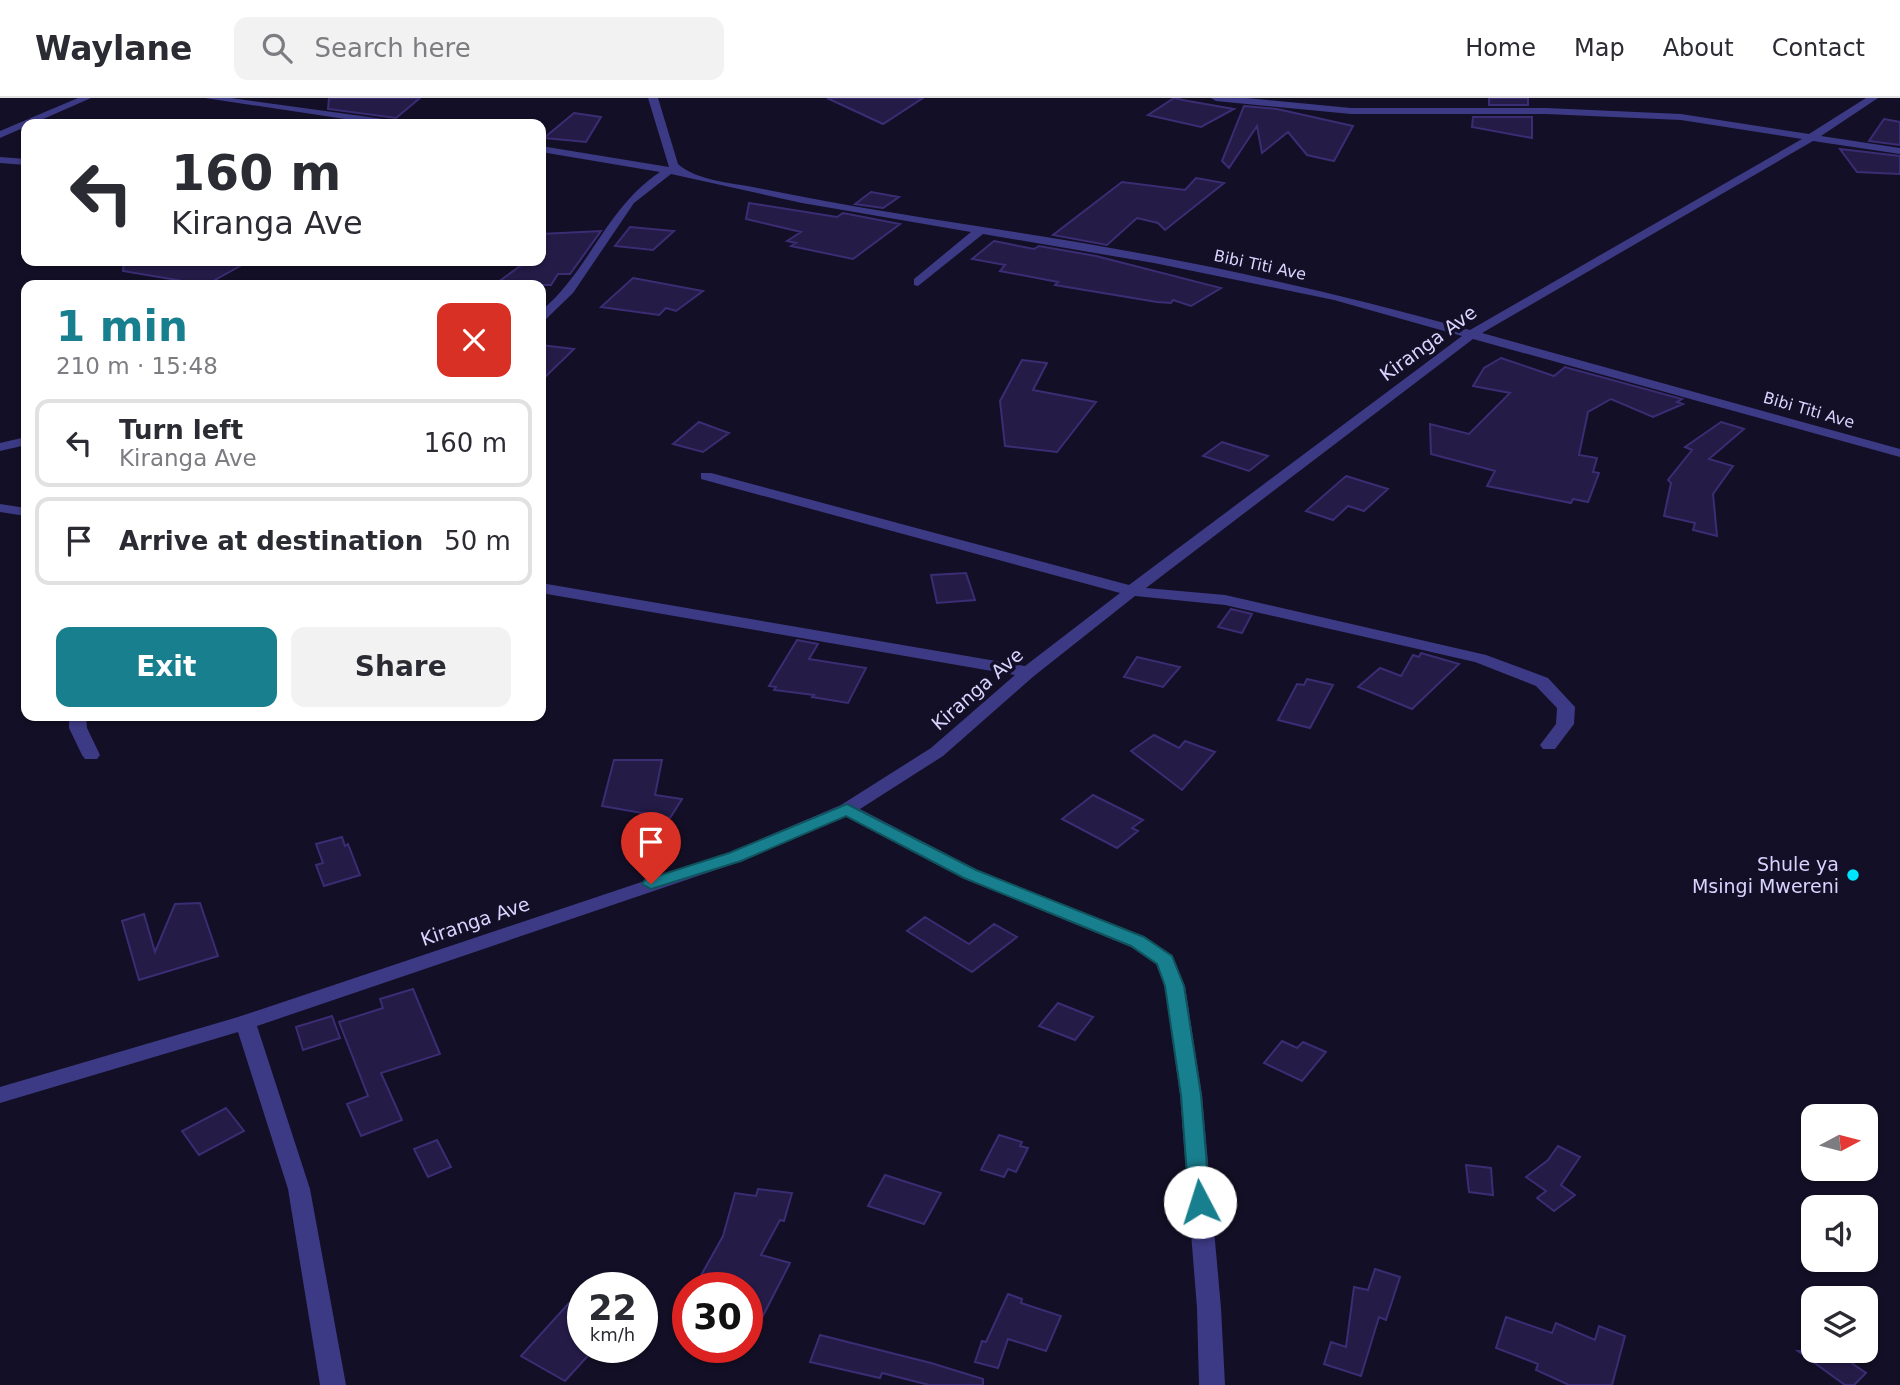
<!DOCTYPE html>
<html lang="en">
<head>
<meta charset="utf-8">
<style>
	body { margin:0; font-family:"DejaVu Sans",sans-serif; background:#f2f2f3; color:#2b2b33; height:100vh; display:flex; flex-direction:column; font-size:26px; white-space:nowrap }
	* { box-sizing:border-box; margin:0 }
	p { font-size:23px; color:#7c7c81 }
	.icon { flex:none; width:38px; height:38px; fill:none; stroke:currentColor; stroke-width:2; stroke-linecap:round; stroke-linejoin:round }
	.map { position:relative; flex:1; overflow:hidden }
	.details { position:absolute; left:21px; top:182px; width:525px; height:441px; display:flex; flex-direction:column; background:#fff; border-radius:14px; box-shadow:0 2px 5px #0004 }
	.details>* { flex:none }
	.hud { position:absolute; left:21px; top:21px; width:525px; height:147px; border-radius:14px; box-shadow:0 2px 5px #0004; background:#fff; color:#2b2b33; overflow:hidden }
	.needle { width:46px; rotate:83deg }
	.fabs { position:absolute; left:1801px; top:1006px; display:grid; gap:14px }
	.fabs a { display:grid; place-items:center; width:77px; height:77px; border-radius:14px; background:#fff; box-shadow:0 2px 5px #0004; font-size:35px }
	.speed { position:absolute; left:567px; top:1174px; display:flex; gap:14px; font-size:35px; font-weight:700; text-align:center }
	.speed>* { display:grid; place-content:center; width:91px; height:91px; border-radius:50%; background:#fff; box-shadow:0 2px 5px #0004; line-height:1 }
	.speed small { font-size:18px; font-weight:400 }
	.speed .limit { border:10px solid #d22; background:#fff; color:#111 }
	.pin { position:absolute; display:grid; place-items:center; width:60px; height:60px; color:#fff; margin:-72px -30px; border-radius:50% 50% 50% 0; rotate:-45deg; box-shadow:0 0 7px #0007 }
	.pin .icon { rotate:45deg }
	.me { position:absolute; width:77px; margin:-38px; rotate:355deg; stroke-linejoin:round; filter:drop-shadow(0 0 5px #0008) }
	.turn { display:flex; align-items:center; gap:24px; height:147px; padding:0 35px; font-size:32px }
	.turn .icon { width:91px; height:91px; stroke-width:2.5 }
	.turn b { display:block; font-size:49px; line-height:60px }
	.round { display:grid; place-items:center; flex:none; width:74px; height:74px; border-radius:14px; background:#f2f2f3 }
	.overview { display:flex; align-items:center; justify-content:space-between; height:119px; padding:0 35px }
	h1 { font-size:42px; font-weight:600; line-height:52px; color:#187f8f }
	.primary-button { display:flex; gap:14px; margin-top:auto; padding:14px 35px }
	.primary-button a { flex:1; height:80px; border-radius:14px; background:#187f8f; color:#fff; font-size:28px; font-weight:600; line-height:80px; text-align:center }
	.primary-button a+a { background:#f2f2f3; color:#2b2b33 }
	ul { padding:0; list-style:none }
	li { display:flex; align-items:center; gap:21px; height:88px; margin:0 14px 10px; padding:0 21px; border:4px solid #e1e1e2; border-radius:14px }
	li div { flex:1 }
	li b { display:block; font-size:26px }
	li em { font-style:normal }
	header { display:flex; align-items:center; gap:42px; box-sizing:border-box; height:98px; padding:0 35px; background:#fff; border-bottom:2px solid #e1e1e2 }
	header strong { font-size:33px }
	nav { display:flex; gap:38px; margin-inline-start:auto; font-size:24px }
	.search { width:490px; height:63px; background:#f2f2f3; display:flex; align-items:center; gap:18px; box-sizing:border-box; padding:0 24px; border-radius:14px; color:#7c7c81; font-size:26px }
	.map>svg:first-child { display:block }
</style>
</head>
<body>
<header>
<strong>Waylane</strong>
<div class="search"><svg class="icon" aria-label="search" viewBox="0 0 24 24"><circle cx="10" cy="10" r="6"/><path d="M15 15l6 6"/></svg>Search here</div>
<nav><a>Home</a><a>Map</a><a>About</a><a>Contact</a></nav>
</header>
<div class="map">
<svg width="1900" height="1287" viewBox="0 0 1900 1287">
	<rect width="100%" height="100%" fill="#130f26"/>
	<path fill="#241b47" stroke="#3b2d73" stroke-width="2" d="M 329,0 L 420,0 L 396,20 L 328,11 Z
		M 827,0 L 923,0 L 883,26 Z
		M 1174,0 L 1188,3 L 1234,11 L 1201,29 L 1148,17 Z
		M 1489,0 L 1528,0 L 1528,7 L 1489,7 Z
		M 1244,8 L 1277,11 L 1353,28 L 1334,63 L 1307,57 L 1288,34 L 1262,55 L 1257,28 L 1229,70 L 1222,63 Z
		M 574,15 L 601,19 L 586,44 L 544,40 Z
		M 1473,19 L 1532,19 L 1532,40 L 1472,29 Z
		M 1884,21 L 1900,24 L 1900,47 L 1869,43 Z
		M 1840,51 L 1900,58 L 1900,76 L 1857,74 Z
		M 1196,80 L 1224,85 L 1165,132 L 1158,125 L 1137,120 L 1107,147 L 1053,137 L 1122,84 L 1185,92 Z
		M 871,94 L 899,99 L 883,110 L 855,106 Z
		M 749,105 L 837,119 L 843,115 L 900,126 L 853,161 L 791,148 L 796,145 L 787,143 L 801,134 L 746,121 Z
		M 630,129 L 674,133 L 653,152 L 615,148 Z
		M 601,133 L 570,176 L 558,176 L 551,187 L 494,187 L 527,163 L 541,163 L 541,136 Z
		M 994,143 L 1034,151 L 1039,148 L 1096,158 L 1221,190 L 1191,208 L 1173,202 L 1171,205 L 1157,204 L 1055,187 L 1058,184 L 1000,173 L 1005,167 L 972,161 Z
		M 124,163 L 249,163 L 206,187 L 123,173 Z
		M 633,180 L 703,193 L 676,213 L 666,210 L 659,217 L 601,209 Z
		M 541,247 L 574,251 L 541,283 Z
		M 1501,260 L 1554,278 L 1565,269 L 1682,301 L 1677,304 L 1683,306 L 1653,319 L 1611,301 L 1588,314 L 1579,357 L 1597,360 L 1593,374 L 1599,375 L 1588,404 L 1573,401 L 1571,405 L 1487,388 L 1495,373 L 1431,356 L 1430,326 L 1469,336 L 1510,295 L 1473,288 L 1484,270 Z
		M 1022,262 L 1047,265 L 1033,292 L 1096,304 L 1057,354 L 1005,348 L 1000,303 Z
		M 699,324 L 729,335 L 703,354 L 673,346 Z
		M 1721,324 L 1744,331 L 1709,361 L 1733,368 L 1713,396 L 1717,438 L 1693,432 L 1695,425 L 1664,418 L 1671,385 L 1668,382 L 1692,352 L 1685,349 Z
		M 1222,344 L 1241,350 L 1268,358 L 1249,373 L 1203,358 Z
		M 1346,378 L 1388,391 L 1364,413 L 1348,408 L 1333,422 L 1306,413 Z
		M 966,475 L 975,502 L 937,505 L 931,477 Z
		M 1231,511 L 1252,516 L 1242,535 L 1218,529 Z
		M 797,542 L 818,546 L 809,561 L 866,570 L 848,605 L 812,599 L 814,597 L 774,592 L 776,589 L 769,588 Z
		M 1421,555 L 1459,566 L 1412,611 L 1358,589 L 1380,570 L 1401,578 L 1413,557 L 1419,559 Z
		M 1137,559 L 1180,569 L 1163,589 L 1124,579 Z
		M 1307,581 L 1333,587 L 1310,630 L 1278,622 L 1297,586 L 1304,587 Z
		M 1154,637 L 1179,650 L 1185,643 L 1215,654 L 1182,692 L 1131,653 Z
		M 614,662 L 662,662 L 655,697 L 682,701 L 670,720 L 602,708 Z
		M 1093,697 L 1143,722 L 1132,730 L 1138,733 L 1117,750 L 1062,721 Z
		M 342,739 L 345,748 L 348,746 L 360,777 L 324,788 L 316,767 L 323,765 L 316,746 Z
		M 200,805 L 218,858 L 139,882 L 122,823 L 144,816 L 155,854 L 175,806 Z
		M 925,819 L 969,846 L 994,826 L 1017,839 L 972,874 L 907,833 Z
		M 413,891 L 440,956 L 381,975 L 402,1022 L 361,1038 L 347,1006 L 368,998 L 339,924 L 383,910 L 380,901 Z
		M 1058,905 L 1093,919 L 1075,942 L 1039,928 Z
		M 332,918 L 340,940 L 303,952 L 296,929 Z
		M 1282,943 L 1297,950 L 1303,944 L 1326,954 L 1302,983 L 1264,965 Z
		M 226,1010 L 244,1033 L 199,1057 L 182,1033 Z
		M 999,1037 L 1022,1044 L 1020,1048 L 1028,1050 L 1016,1074 L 1008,1071 L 1004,1079 L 981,1072 Z
		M 437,1042 L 451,1069 L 428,1079 L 414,1051 Z
		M 1558,1048 L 1580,1059 L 1561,1087 L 1575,1097 L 1554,1113 L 1537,1100 L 1546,1093 L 1526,1079 L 1548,1062 Z
		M 1466,1067 L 1491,1070 L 1493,1097 L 1469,1094 Z
		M 885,1077 L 941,1095 L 924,1126 L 868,1108 Z
		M 758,1091 L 792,1095 L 784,1123 L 780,1122 L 761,1157 L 790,1165 L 747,1249 L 747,1190 L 694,1190 L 723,1138 L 735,1095 L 756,1098 Z
		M 1375,1171 L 1400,1179 L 1386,1222 L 1379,1219 L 1361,1278 L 1324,1266 L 1331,1244 L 1346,1249 L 1354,1189 L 1368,1192 Z
		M 1008,1196 L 1022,1201 L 1021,1205 L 1061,1218 L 1046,1253 L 1008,1241 L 998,1270 L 975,1264 L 982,1243 L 986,1244 Z
		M 569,1205 L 583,1212 L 583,1250 L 595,1250 L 565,1283 L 521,1258 Z
		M 1506,1219 L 1552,1235 L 1556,1225 L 1595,1242 L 1599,1228 L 1625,1238 L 1612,1287 L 1569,1287 L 1536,1272 L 1538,1266 L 1496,1250 Z
		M 820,1237 L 931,1265 L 983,1281 L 983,1287 L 929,1287 L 882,1275 L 880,1280 L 810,1264 Z
		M 1798,1253 L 1834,1253 L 1866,1275 L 1854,1287 L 1845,1287 Z"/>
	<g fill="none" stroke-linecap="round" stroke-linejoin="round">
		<path fill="#3d3a85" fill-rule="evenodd" d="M 78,0 L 91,0 L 0,40 L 0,33 Z
			M 205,0 L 231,0 L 398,23 L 403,26 L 378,26 Z
			M 648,0 L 658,0 L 678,66 C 698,84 737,85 763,91 C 893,118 1025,133 1155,158 C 1261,178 1366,203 1470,232 L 1802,41 L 1681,22 L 1546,16 L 1351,16 L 1216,3 L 1211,0 L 1247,0 L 1351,10 L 1546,10 L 1681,16 L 1809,36 L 1866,0 L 1878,0 L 1821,38 L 1900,50 L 1900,56 L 1813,43 L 1482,235 L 1900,351 L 1900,359 L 1473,241 L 1146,490 L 1225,497 L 1486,557 L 1548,580 L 1575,609 L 1574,626 L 1555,651 L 1543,651 L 1540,647 L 1556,626 L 1557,610 L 1536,588 L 1475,564 L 1225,507 L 1135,498 L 1034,578 L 943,658 L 860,711 L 977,772 L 1145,839 L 1172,857 L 1185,888 L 1202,997 L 1221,1210 L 1225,1287 L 1199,1287 L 1197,1210 L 1180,997 L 1165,888 L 1156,866 L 1131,849 L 963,780 L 846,718 L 742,763 L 257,928 L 310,1091 L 346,1287 L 320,1287 L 288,1091 L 238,934 L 0,1005 L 0,989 L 238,919 L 728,755 L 841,707 L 931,650 L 1015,577 L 541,495 L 541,485 L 1025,568 L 1120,495 L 701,381 L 701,375 L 711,375 L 1129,487 L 1462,238 L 1334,202 L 1154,165 L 983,136 L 918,188 L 914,187 L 914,181 L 971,134 L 802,105 L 671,76 L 634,105 L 573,195 L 545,222 L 541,223 L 541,213 C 590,172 605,111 660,74 L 541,54 L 541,48 L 669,69 Z
			M 0,59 L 26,61 L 26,67 L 0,65 Z
			M 26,339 L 26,347 L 0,353 L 0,345 Z
			M 0,406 L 26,410 L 26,418 L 0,414 Z
			M 69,618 L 86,618 L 87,630 L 100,657 L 97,661 L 85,661 L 82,657 L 69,630 Z"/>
	</g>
	<path fill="#187f8f" stroke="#10535d" stroke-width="2" d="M 847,706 L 976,772 L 1144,839 L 1172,858 L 1184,888 L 1201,997 L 1210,1104 L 1207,1109 L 1193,1109 L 1189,1104 L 1181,997 L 1165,888 L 1157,866 L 1131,848 L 964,780 L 846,718 L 741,763 L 651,791 L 642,786 L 645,782 L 729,755 Z"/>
	<circle fill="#00e5ff" stroke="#130f26" stroke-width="2.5" cx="1853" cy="777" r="7"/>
	<g text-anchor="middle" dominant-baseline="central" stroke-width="7" stroke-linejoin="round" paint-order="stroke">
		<g font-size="16" fill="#d9d4ff" stroke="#130f26">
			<text transform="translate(1260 167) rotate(12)">Bibi Titi Ave</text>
			<text transform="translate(1809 312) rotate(16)">Bibi Titi Ave</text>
		</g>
		<g font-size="19" fill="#d9d4ff" stroke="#130f26">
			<text transform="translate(1428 245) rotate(-36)">Kiranga Ave</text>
			<text transform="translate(977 591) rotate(-41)">Kiranga Ave</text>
			<text transform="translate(475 823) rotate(-19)">Kiranga Ave</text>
		</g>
		<g font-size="19" fill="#d9d4ff" stroke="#130f26" text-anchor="end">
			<text x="1839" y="766">Shule ya<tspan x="1839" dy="22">Msingi Mwereni</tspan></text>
		</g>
	</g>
</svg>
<div class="fabs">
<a><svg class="needle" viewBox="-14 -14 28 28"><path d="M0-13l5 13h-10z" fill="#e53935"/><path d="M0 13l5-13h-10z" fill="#7c7c81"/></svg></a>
<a><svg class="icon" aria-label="sound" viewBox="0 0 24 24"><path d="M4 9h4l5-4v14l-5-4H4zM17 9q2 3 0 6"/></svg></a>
<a><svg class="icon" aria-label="layers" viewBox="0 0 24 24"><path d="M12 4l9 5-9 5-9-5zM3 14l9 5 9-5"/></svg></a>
</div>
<div class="speed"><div>22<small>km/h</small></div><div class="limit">30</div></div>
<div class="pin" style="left:651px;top:786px;background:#d93025"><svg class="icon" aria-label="arrive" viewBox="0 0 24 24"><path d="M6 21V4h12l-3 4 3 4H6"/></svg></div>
<svg class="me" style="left:1200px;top:1104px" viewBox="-20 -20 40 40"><circle r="19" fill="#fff"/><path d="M0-13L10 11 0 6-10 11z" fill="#187f8f"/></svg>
<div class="hud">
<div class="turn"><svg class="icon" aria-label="left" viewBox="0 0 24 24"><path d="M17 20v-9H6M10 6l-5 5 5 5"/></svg><div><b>160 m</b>Kiranga Ave</div></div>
</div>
<section class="details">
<div class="overview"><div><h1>1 min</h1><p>210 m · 15:48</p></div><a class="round" style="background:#d93025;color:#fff"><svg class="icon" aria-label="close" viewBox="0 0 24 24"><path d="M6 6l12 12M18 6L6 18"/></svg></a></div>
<ul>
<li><svg class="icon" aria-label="left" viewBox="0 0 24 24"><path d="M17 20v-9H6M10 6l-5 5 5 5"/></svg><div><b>Turn left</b><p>Kiranga Ave</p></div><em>160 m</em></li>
<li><svg class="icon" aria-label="arrive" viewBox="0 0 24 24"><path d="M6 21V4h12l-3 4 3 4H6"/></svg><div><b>Arrive at destination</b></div><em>50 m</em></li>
</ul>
<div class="primary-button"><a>Exit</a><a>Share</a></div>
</section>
</div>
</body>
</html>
